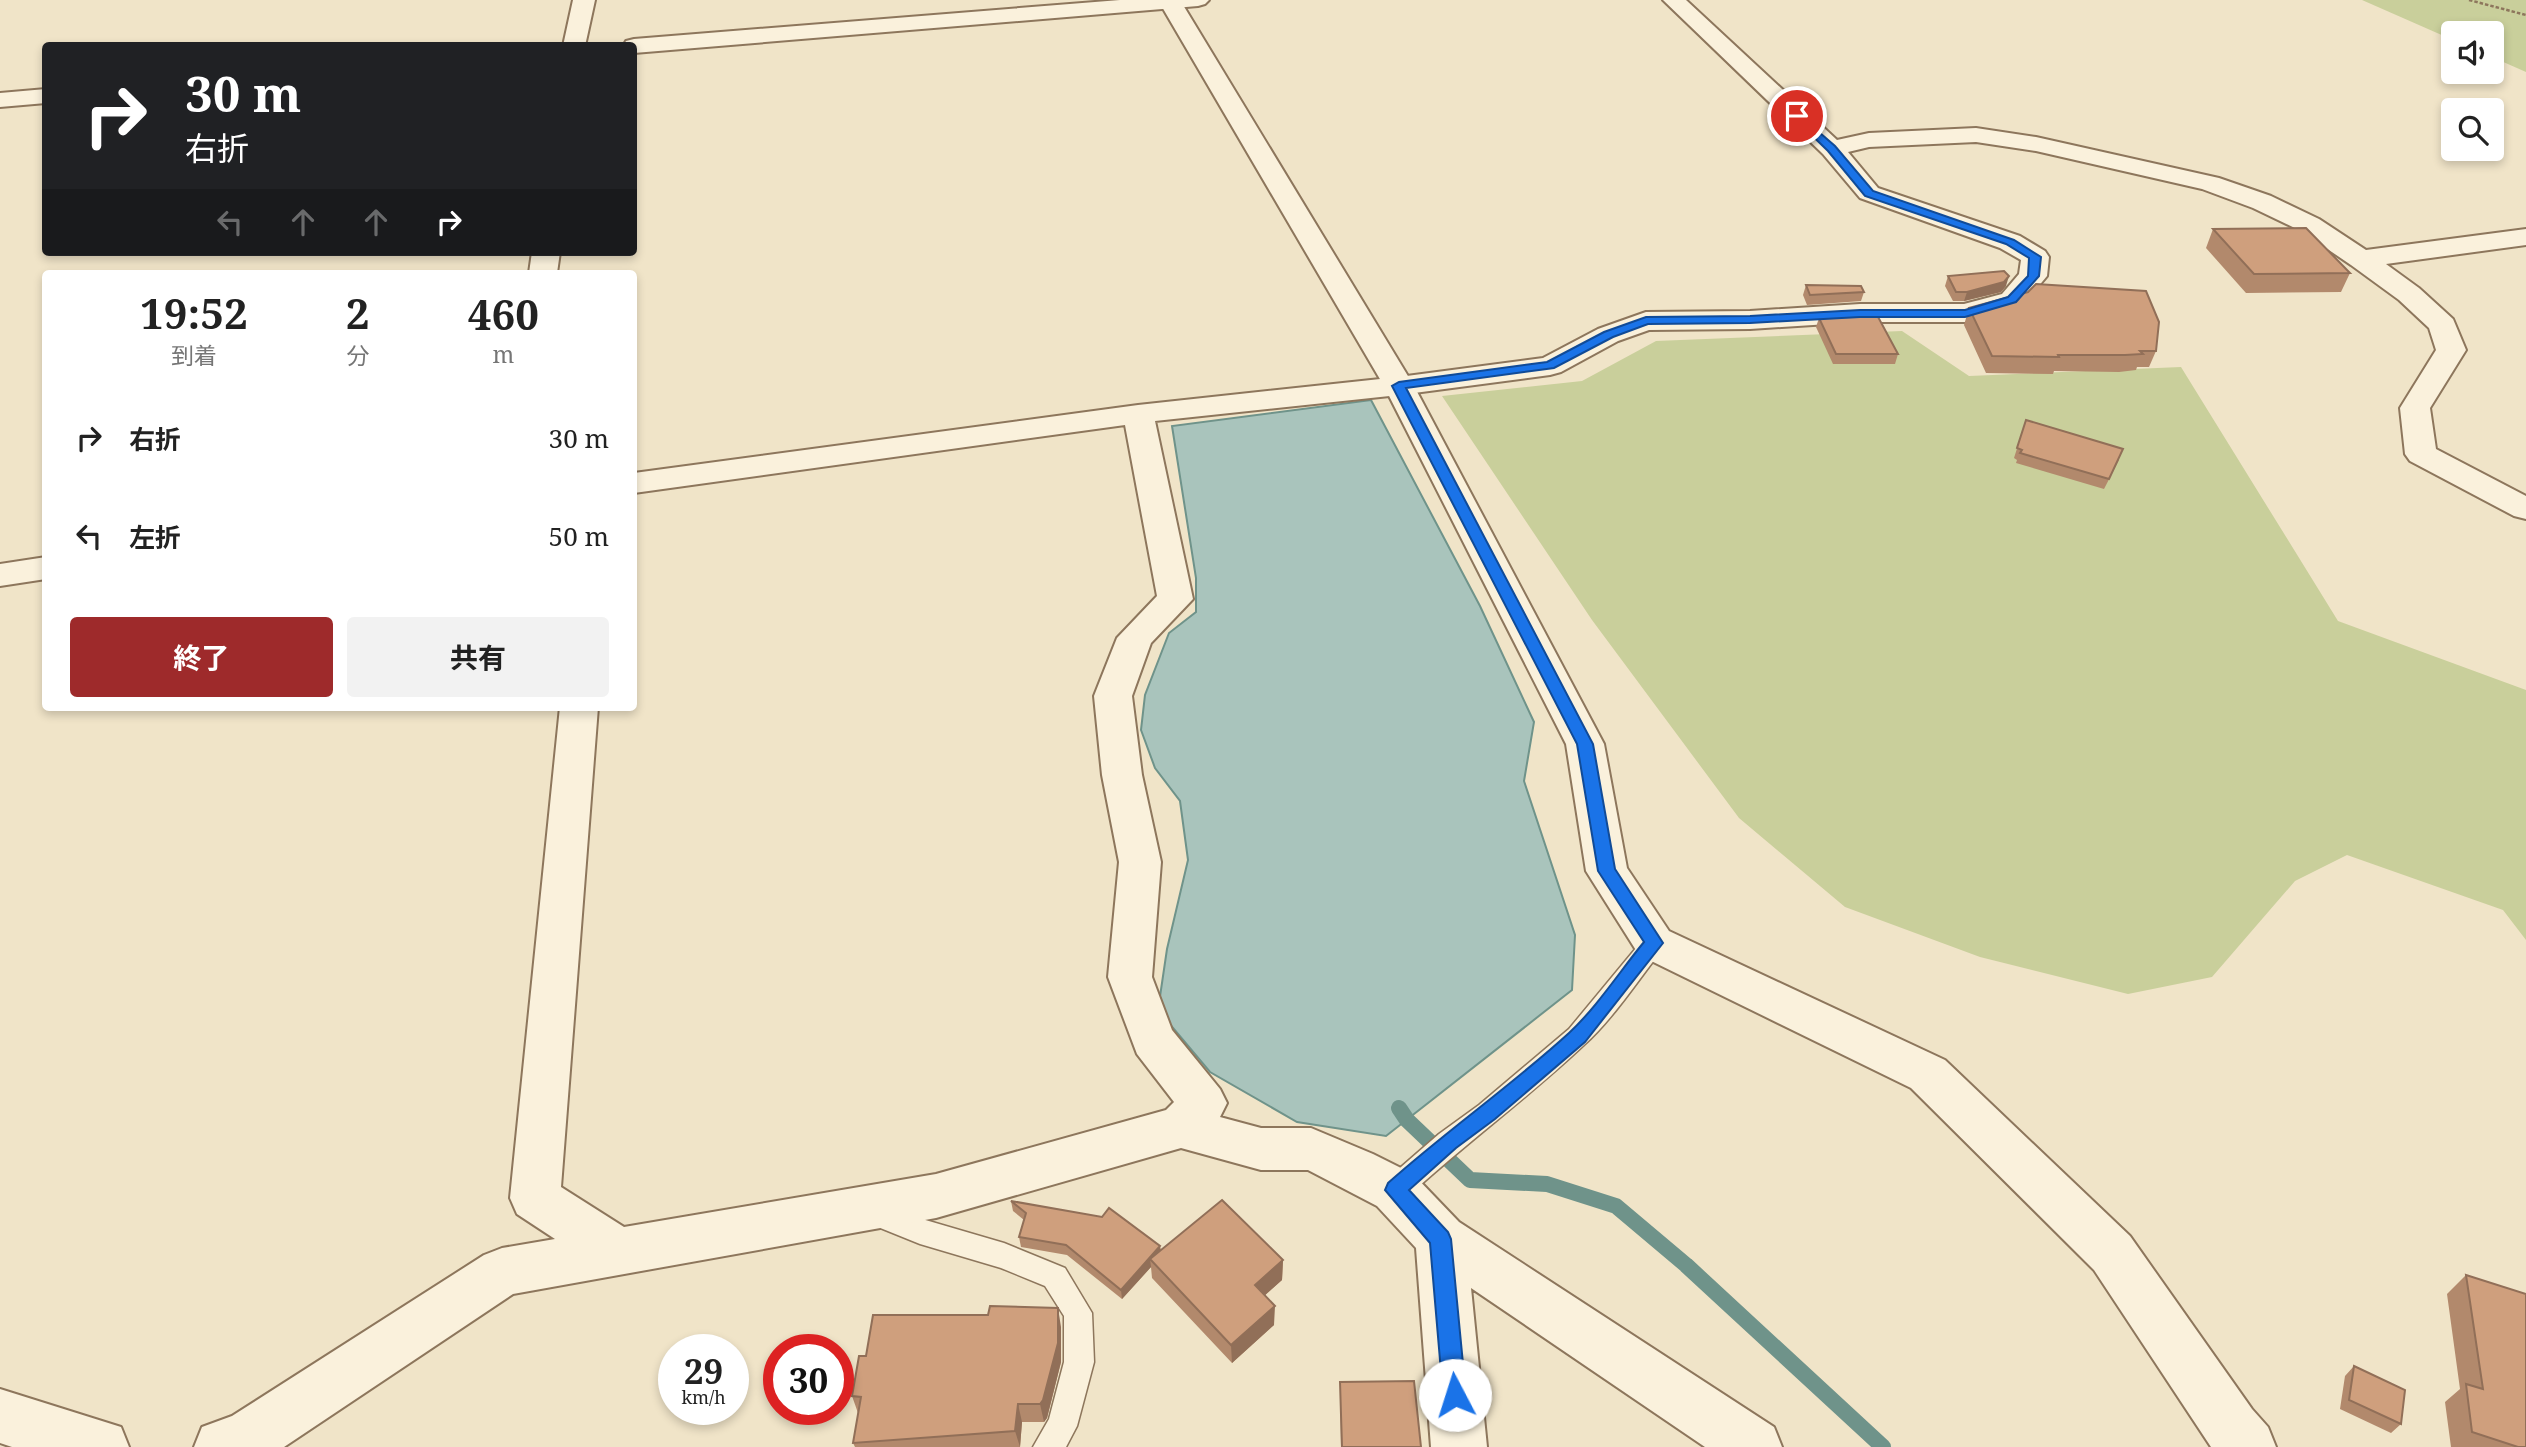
<!DOCTYPE html>
<html lang="ja">
<head>
<meta charset="utf-8">
<style>
	body { margin:0; font-family:"Noto Serif","Noto Sans JP",serif; background:#f2f2f2; color:#222; height:100vh; display:flex; flex-direction:column; font-size:26px; white-space:nowrap }
	* { box-sizing:border-box; margin:0 }
	p { font-size:23px; color:#767676 }
	.icon { flex:none; width:38px; height:38px; fill:none; stroke:currentColor; stroke-width:2; stroke-linecap:round; stroke-linejoin:round }
	.map { position:relative; flex:1; overflow:hidden }
	.side { position:absolute; left:42px; top:270px; width:595px; height:441px; display:flex; flex-direction:column; background:#fff; border-radius:7px; box-shadow:0 4px 10px #0003 }
	.side>* { flex:none }
	.guide { position:absolute; left:42px; top:42px; width:595px; height:214px; border-radius:7px; box-shadow:0 4px 10px #0003; background:#202124; color:#fff; overflow:hidden }
	.buttons { position:absolute; left:2441px; top:21px; display:grid; gap:14px }
	.buttons a { display:grid; place-items:center; width:63px; height:63px; border-radius:7px; background:#fff; box-shadow:0 4px 10px #0003; font-size:35px }
	.speed { position:absolute; left:658px; top:1334px; display:flex; gap:14px; font-size:35px; font-weight:700; text-align:center }
	.speed>* { display:grid; place-content:center; width:91px; height:91px; border-radius:50%; background:#fff; box-shadow:0 4px 10px #0003; line-height:1 }
	.speed small { font-size:18px; font-weight:400 }
	.speed .limit { border:10px solid #d22; background:#fff; color:#111 }
	.pin { position:absolute; display:grid; place-items:center; width:60px; height:60px; color:#fff; margin:-30px; border:4px solid #fff; border-radius:50%; box-shadow:0 2px 7px #0007 }
	.me { position:absolute; width:77px; margin:-38px; rotate:355deg; stroke-linejoin:round; filter:drop-shadow(0 0 5px #0008) }
	.turn { display:flex; align-items:center; gap:24px; height:147px; padding:0 28px; font-size:32px }
	.turn .icon { width:91px; height:91px; stroke-width:2.5 }
	.turn b { display:block; font-size:49px; line-height:60px }
	.lanes { display:flex; align-items:center; height:66px; padding:0 28px; background:#0003; justify-content:center; gap:35px; direction:ltr }
	.lanes .off { opacity:.35 }
	.eta { display:flex; justify-content:space-evenly; align-items:center; height:119px; text-align:center }
	.eta b { font-size:42px; font-weight:700; line-height:49px }
	.cta { display:flex; gap:14px; margin-top:auto; padding:14px 28px }
	.cta a { flex:1; height:80px; border-radius:7px; background:#9e2a2b; color:#fff; font-size:28px; font-weight:700; line-height:80px; text-align:center }
	.cta a+a { background:#f2f2f2; color:#222 }
	ul { padding:0; list-style:none }
	li { display:flex; align-items:center; gap:21px; height:98px; padding:0 28px }
	li div { flex:1 }
	li b { display:block; font-size:26px }
	li em { font-style:normal }
	.map>svg:first-child { display:block }
</style>
</head>
<body>
<div class="map">
<svg width="2526" height="1447" viewBox="0 0 2526 1447">
	<rect width="100%" height="100%" fill="#f0e4c8"/>
	<path fill="#c9cf9b" d="M 2362,0 L 2526,0 L 2526,72 L 2492,57 L 2492,33 L 2454,33 L 2453,40 Z
		M 1902,331 L 1969,376 L 2181,367 L 2338,621 L 2526,690 L 2526,940 L 2503,910 L 2347,855 L 2295,881 L 2212,977 L 2128,994 L 1980,957 L 1845,907 L 1739,818 L 1592,620 L 1442,396 L 1582,381 L 1656,341 Z"/>
	<path fill="#a9c4bc" stroke="#6f938a" stroke-width="2" d="M 1371,400 L 1480,606 L 1534,722 L 1524,781 L 1575,935 L 1572,990 L 1386,1136 L 1297,1122 L 1210,1072 L 1158,1010 L 1167,949 L 1188,860 L 1180,801 L 1155,768 L 1141,730 L 1145,695 L 1169,633 L 1196,612 L 1196,578 L 1172,426 Z"/>
	<g fill="none" stroke-linecap="round" stroke-linejoin="round">
		<path stroke="#6f938a" stroke-width="16" d="M 1399,1108 L 1407,1120 L 1470,1180 L 1547,1184 L 1616,1206 L 1686,1265 L 1883,1447"/>
		<g stroke="#8d765c" stroke-width="3">
			<path id="service" d="M 1654,934 L 1662,936 L 1666,943 L 1662,950 C 1638,980 1613,1019 1584,1045 C 1527,1099 1463,1145 1405,1199 L 1395,1202 L 1385,1199 L 1381,1190 L 1385,1181 L 1439,1134 L 1479,1105 L 1569,1029 L 1646,936 Z
				M 878,1202 L 922,1219 L 1004,1243 L 1065,1268 L 1092,1313 L 1094,1362 L 1077,1426 L 1066,1447 L 1033,1447 L 1049,1419 L 1064,1362 L 1064,1316 L 1045,1286 L 1001,1268 L 920,1244 L 868,1223 L 864,1214 L 868,1205 Z"/>
		</g>
		<g stroke="#8d765c" stroke-width="4">
			<path id="minor" d="M 573,0 L 595,0 L 585,46 L 563,46 Z
				M 1120,0 L 1209,0 L 1205,4 L 1198,6 L 634,53 L 634,46 L 623,46 L 626,41 L 634,39 Z
				M 1663,0 L 1686,0 L 1837,140 L 1869,133 L 1976,128 L 2036,137 L 2219,178 L 2271,196 L 2319,219 L 2366,250 L 2526,229 L 2526,245 L 2386,264 L 2419,288 L 2453,319 L 2466,350 L 2430,408 L 2436,449 L 2526,496 L 2526,519 L 2514,516 L 2410,461 L 2405,454 L 2400,408 L 2436,350 L 2429,328 L 2399,300 L 2351,265 L 2301,231 L 2253,208 L 2202,189 L 2036,151 L 1976,142 L 1869,147 L 1848,152 L 1878,188 L 2020,236 L 2045,251 L 2049,257 L 2047,276 L 2022,306 L 1965,322 L 1860,322 L 1750,329 L 1649,330 L 1618,341 L 1561,372 L 1550,375 L 1399,395 L 1155,421 L 1193,599 L 1151,643 L 1132,696 L 1142,775 L 1161,862 L 1152,977 L 1172,1030 L 1220,1089 L 1227,1103 L 1220,1117 L 1261,1128 L 1311,1128 L 1373,1154 L 1413,1174 L 1459,1222 L 1774,1427 L 1782,1447 L 1705,1447 L 1471,1288 L 1487,1447 L 1431,1447 L 1416,1248 L 1377,1206 L 1308,1170 L 1261,1170 L 1181,1148 L 936,1218 L 513,1294 L 284,1447 L 194,1447 L 202,1427 L 232,1416 L 484,1255 L 502,1248 L 555,1239 L 517,1214 L 510,1198 L 560,707 L 598,707 L 561,1187 L 624,1227 L 936,1174 L 1166,1110 L 1174,1102 L 1137,1054 L 1108,977 L 1119,862 L 1102,775 L 1094,696 L 1117,638 L 1157,596 L 1125,425 L 634,493 L 634,473 L 1138,405 L 1399,377 L 1543,358 L 1598,329 L 1646,312 L 1750,311 L 1860,304 L 1964,304 L 2002,294 L 2019,274 L 2021,260 L 2000,248 L 1860,198 L 1823,154 Z
				M 46,89 L 46,103 L 0,107 L 0,93 Z
				M 532,252 L 560,252 L 557,273 L 529,273 Z
				M 46,557 L 46,579 L 0,586 L 0,564 Z
				M 0,1389 L 121,1427 L 129,1447 L 12,1447 L 0,1443 Z"/>
		</g>
		<g stroke="#8d765c" stroke-width="4">
			<path id="tertiary" d="M 1158,0 L 1180,0 L 1414,386 L 1604,744 L 1627,868 L 1669,931 L 1945,1060 L 2130,1236 L 2252,1409 L 2268,1427 L 2276,1447 L 2211,1447 L 2094,1270 L 1911,1088 L 1639,955 L 1586,871 L 1566,744 L 1384,386 Z"/>
		</g>
		<path stroke="#8d765c" stroke-width="2.5" stroke-dasharray="3.5 2" stroke-linecap="butt" d="M 2469,0 L 2526,15"/>
		<use href="#service" fill="#faf1dc" fill-rule="evenodd"/>
		<use href="#minor" fill="#faf1dc" fill-rule="evenodd"/>
		<use href="#tertiary" fill="#faf1dc" fill-rule="evenodd"/>
	</g>
	<path fill="#b2896c" d="M 2213,229 L 2350,273 L 2341,292 L 2246,293 L 2206,248 Z
		M 1948,276 L 2006,286 L 2001,292 L 1964,301 L 1953,301 L 1945,286 Z
		M 1806,285 L 1864,292 L 1861,301 L 1807,305 L 1803,295 Z
		M 1969,308 L 2156,351 L 2149,367 L 2137,367 L 2136,370 L 2119,372 L 2054,371 L 2053,374 L 1986,373 L 1964,325 Z
		M 1819,318 L 1898,354 L 1895,364 L 1833,364 L 1816,327 Z
		M 2026,420 L 2119,460 L 2104,489 L 2016,463 L 2017,460 L 2014,458 Z
		M 1011,1201 L 1160,1246 L 1161,1251 L 1283,1260 L 1282,1280 L 1265,1295 L 1274,1325 L 1232,1363 L 1152,1278 L 1151,1267 L 1122,1299 L 1067,1255 L 1021,1247 L 1019,1237 L 1024,1220 L 1013,1211 Z
		M 2466,1275 L 2526,1447 L 2451,1447 L 2445,1402 L 2460,1389 L 2447,1294 Z
		M 1061,1327 L 1061,1362 L 1047,1418 L 1044,1422 L 1022,1422 L 1020,1447 L 855,1447 L 853,1443 L 858,1413 L 852,1396 L 866,1356 Z
		M 2354,1366 L 2401,1424 L 2391,1433 L 2340,1409 L 2345,1376 Z
		M 1340,1382 L 1421,1447 L 1341,1447 Z"/>
	<path fill="#916f58" d="M 2009,276 L 2006,286 L 2001,292 L 1964,301 L 1967,292 Z
		M 1160,1246 L 1161,1256 L 1150,1259 L 1151,1267 L 1122,1299 L 1121,1290 Z
		M 1283,1260 L 1282,1280 L 1255,1304 L 1255,1285 Z
		M 1275,1306 L 1274,1325 L 1232,1363 L 1231,1345 Z
		M 1058,1308 L 1061,1327 L 1061,1362 L 1047,1418 L 1044,1422 L 1040,1404 Z
		M 1018,1404 L 1022,1422 L 1020,1447 L 1015,1431 Z"/>
	<path fill="#cf9f7d" stroke="#916f58" stroke-width="2" d="M 2306,228 L 2350,273 L 2254,274 L 2213,229 Z
		M 2004,271 L 2009,276 L 2004,282 L 1967,292 L 1956,292 L 1948,276 Z
		M 2036,284 L 2146,291 L 2159,322 L 2156,351 L 2140,351 L 2143,354 L 2125,355 L 2058,355 L 2059,357 L 1992,356 L 1969,308 L 2028,292 Z
		M 1806,285 L 1861,286 L 1864,292 L 1810,295 Z
		M 1877,315 L 1898,354 L 1836,354 L 1819,318 Z
		M 2026,420 L 2123,449 L 2109,479 L 2020,453 L 2022,450 L 2017,448 Z
		M 1222,1200 L 1283,1260 L 1255,1285 L 1275,1306 L 1231,1345 L 1150,1259 Z
		M 1011,1201 L 1102,1217 L 1109,1208 L 1160,1246 L 1121,1290 L 1066,1245 L 1019,1237 L 1026,1213 Z
		M 2466,1275 L 2526,1294 L 2526,1447 L 2518,1447 L 2472,1432 L 2466,1384 L 2483,1389 Z
		M 990,1306 L 1058,1308 L 1058,1343 L 1043,1400 L 1040,1404 L 1018,1404 L 1015,1431 L 853,1443 L 861,1397 L 852,1396 L 859,1356 L 866,1356 L 873,1315 L 988,1315 Z
		M 2354,1366 L 2405,1390 L 2401,1424 L 2349,1400 Z
		M 1414,1381 L 1421,1447 L 1342,1447 L 1340,1382 Z"/>
	<path fill="#1a73e8" stroke="#114b97" stroke-width="2" d="M 1797,113 L 1835,146 L 1873,191 L 2014,240 L 2041,257 L 2039,276 L 2016,302 L 1965,317 L 1860,317 L 1750,323 L 1648,324 L 1613,337 L 1554,368 L 1406,388 L 1593,744 L 1615,869 L 1663,943 L 1585,1042 L 1495,1119 L 1456,1148 L 1409,1190 L 1448,1232 L 1451,1239 L 1466,1395 L 1463,1403 L 1455,1406 L 1447,1403 L 1443,1395 L 1430,1243 L 1385,1190 L 1388,1183 C 1446,1131 1511,1086 1569,1033 C 1597,1007 1620,971 1644,942 L 1598,871 L 1577,744 L 1392,386 L 1399,382 L 1547,362 L 1604,332 L 1646,317 L 1750,316 L 1860,310 L 1965,310 L 2008,297 L 2028,276 L 2029,258 L 2006,244 L 1865,196 L 1828,151 L 1794,118 L 1792,116 Z"/>
</svg>
<div class="buttons">
<a><svg class="icon" aria-label="sound" viewBox="0 0 24 24"><path d="M4 9h4l5-4v14l-5-4H4zM17 9q2 3 0 6"/></svg></a>
<a><svg class="icon" aria-label="search" viewBox="0 0 24 24"><circle cx="10" cy="10" r="6"/><path d="M15 15l6 6"/></svg></a>
</div>
<div class="speed"><div>29<small>km/h</small></div><div class="limit">30</div></div>
<div class="pin" style="left:1797px;top:116px;background:#d93025"><svg class="icon" aria-label="arrive" viewBox="0 0 24 24"><path d="M6 21V4h12l-3 4 3 4H6"/></svg></div>
<svg class="me" style="left:1455px;top:1395px" viewBox="-20 -20 40 40"><circle r="19" fill="#fff"/><path d="M0-13L10 11 0 6-10 11z" fill="#1a73e8"/></svg>
<div class="guide">
<div class="turn"><svg class="icon" aria-label="right" viewBox="0 0 24 24"><path d="M7 20v-9h11M14 6l5 5-5 5"/></svg><div><b>30 m</b>右折</div></div>
<div class="lanes"><svg class="icon off" aria-label="left" viewBox="0 0 24 24"><path d="M17 20v-9H6M10 6l-5 5 5 5"/></svg><svg class="icon off" aria-label="ahead" viewBox="0 0 24 24"><path d="M12 20V5M6 11l6-6 6 6"/></svg><svg class="icon off" aria-label="ahead" viewBox="0 0 24 24"><path d="M12 20V5M6 11l6-6 6 6"/></svg><svg class="icon" aria-label="right" viewBox="0 0 24 24"><path d="M7 20v-9h11M14 6l5 5-5 5"/></svg></div>
</div>
<section class="side">
<div class="eta">
<div><b>19:52</b><p>到着</p></div>
<div><b>2</b><p>分</p></div>
<div><b>460</b><p>m</p></div>
</div>
<ul>
<li><svg class="icon" aria-label="right" viewBox="0 0 24 24"><path d="M7 20v-9h11M14 6l5 5-5 5"/></svg><div><b>右折</b></div><em>30 m</em></li>
<li><svg class="icon" aria-label="left" viewBox="0 0 24 24"><path d="M17 20v-9H6M10 6l-5 5 5 5"/></svg><div><b>左折</b></div><em>50 m</em></li>
</ul>
<div class="cta"><a>終了</a><a>共有</a></div>
</section>
</div>
</body>
</html>
